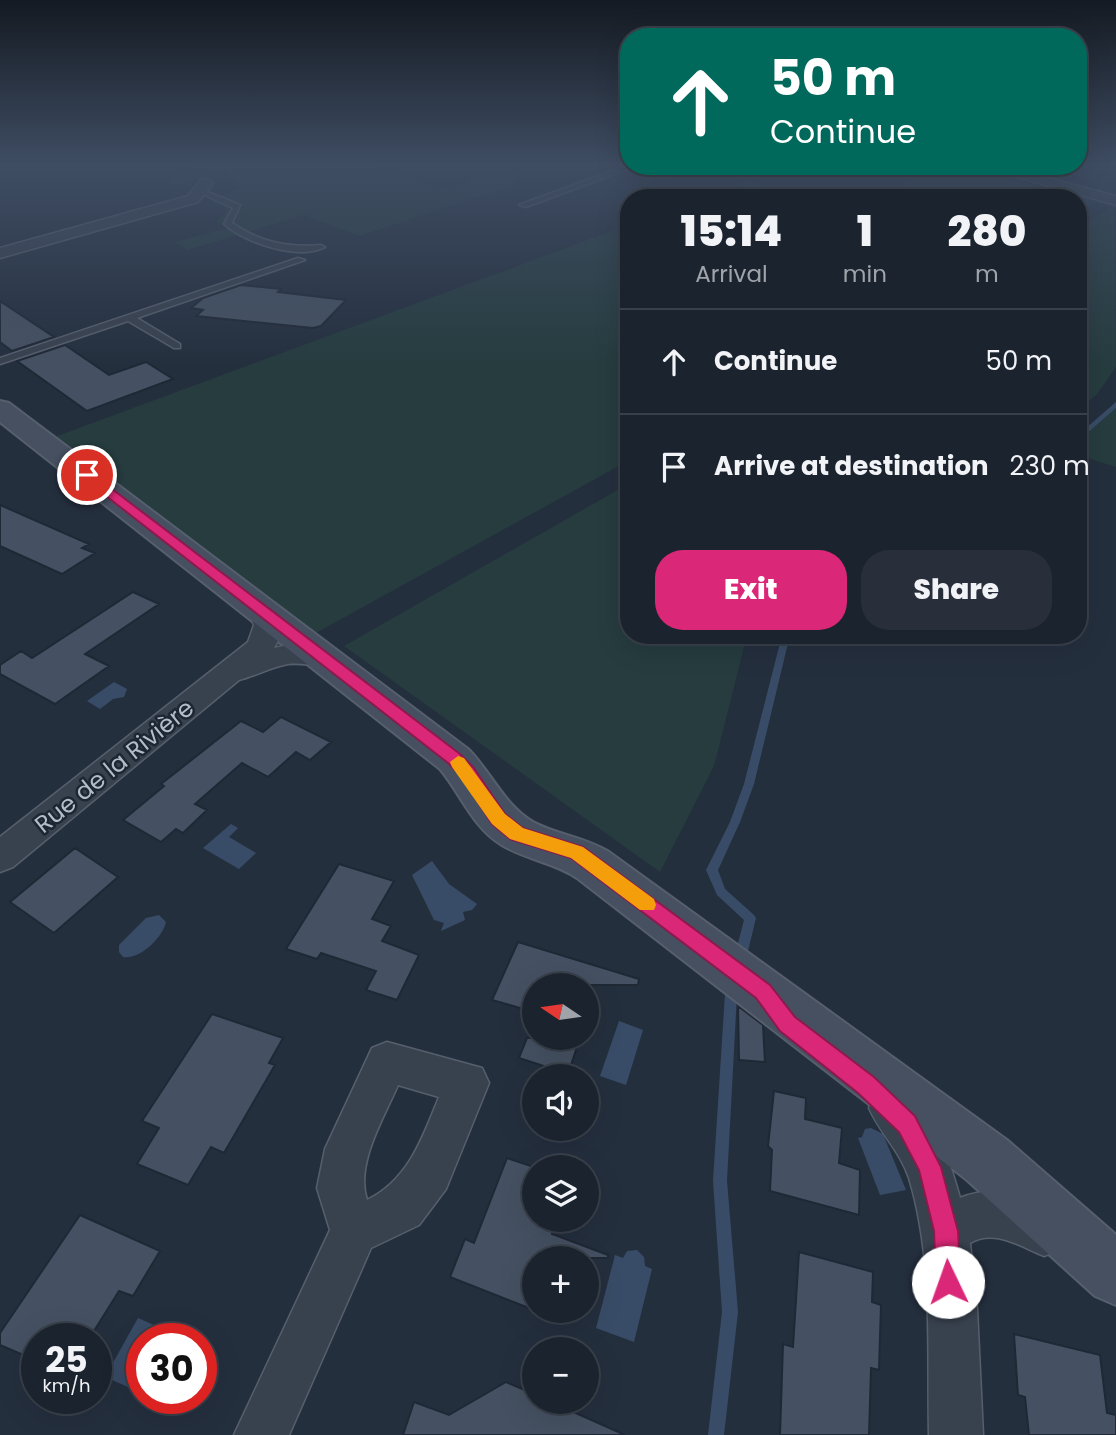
<!DOCTYPE html>
<html lang="en">
<head>
<meta charset="utf-8">
<style>
	body { margin:0; font-family:Poppins,sans-serif; background:#282f3a; color:#f1f3f6; height:100vh; display:flex; flex-direction:column; font-size:26px; white-space:nowrap }
	* { box-sizing:border-box; margin:0 }
	p { font-size:23px; color:#a0a4aa }
	.icon { flex:none; width:38px; height:38px; fill:none; stroke:currentColor; stroke-width:2; stroke-linecap:round; stroke-linejoin:round }
	.map { position:relative; flex:1; overflow:hidden }
	.side { position:absolute; left:620px; top:189px; width:467px; height:455px; display:flex; flex-direction:column; background:#1b232e; border-radius:28px; box-shadow:0 7px 28px #0002,0 0 0 2px #39404a }
	.side>* { flex:none }
	.banner { position:absolute; left:620px; top:28px; width:467px; height:147px; border-radius:28px; box-shadow:0 7px 28px #0002,0 0 0 2px #39404a; background:#00695c; color:#fff; overflow:hidden }
	.needle { width:46px; rotate:283deg }
	.fabs { position:absolute; left:522px; top:973px; display:grid; gap:14px }
	.fabs a { display:grid; place-items:center; width:77px; height:77px; border-radius:50%; background:#1b232e; box-shadow:0 7px 28px #0002,0 0 0 2px #39404a; font-size:35px }
	.speed { position:absolute; left:21px; top:1323px; display:flex; gap:14px; font-size:35px; font-weight:700; text-align:center }
	.speed>* { display:grid; place-content:center; width:91px; height:91px; border-radius:50%; background:#1b232e; box-shadow:0 7px 28px #0002,0 0 0 2px #39404a; line-height:1 }
	.speed small { font-size:18px; font-weight:400 }
	.speed .limit { border:10px solid #d22; background:#fff; color:#111 }
	.pin { position:absolute; display:grid; place-items:center; width:60px; height:60px; color:#fff; margin:-30px; border:4px solid #fff; border-radius:50%; box-shadow:0 2px 7px #0007 }
	.me { position:absolute; width:77px; margin:-38px; rotate:357deg; stroke-linejoin:round; filter:drop-shadow(0 0 5px #0008) }
	.turn { display:flex; align-items:center; gap:24px; height:147px; padding:0 35px; font-size:32px }
	.turn .icon { width:91px; height:91px; stroke-width:2.5 }
	.turn b { display:block; font-size:49px; line-height:60px }
	.eta { display:flex; justify-content:space-evenly; align-items:center; height:119px; text-align:center }
	.eta b { font-size:42px; font-weight:800; line-height:49px }
	.action { display:flex; gap:14px; margin-top:auto; padding:14px 35px }
	.action a { flex:1; height:80px; border-radius:28px; background:#db2777; color:#fff; font-size:28px; font-weight:800; line-height:80px; text-align:center }
	.action a+a { background:#282f3a; color:#f1f3f6 }
	ul { padding:0; list-style:none }
	li { display:flex; align-items:center; gap:21px; height:105px; padding:0 35px; border-top:2px solid #39404a }
	li div { flex:1 }
	li b { display:block; font-size:26px }
	li em { font-style:normal }
	.map>svg:first-child { display:block }
</style>
</head>
<body>
<div class="map">
<svg width="1116" height="1435" viewBox="0 0 1116 1435">
	<rect width="100%" height="100%" fill="#242f3e"/>
	<path fill="#263c3f" d="M 194,165 L 372,165 L 435,187 L 453,189 L 474,178 L 520,174 L 512,183 L 515,185 L 359,236 L 304,215 L 188,250 L 174,242 L 228,228 L 217,222 L 227,209 L 209,201 L 242,187 L 224,171 L 179,185 L 165,182 Z
		M 909,166 L 978,170 L 1096,202 L 1078,212 L 1078,198 L 905,198 L 905,181 L 929,170 Z
		M 748,181 L 805,198 L 706,198 Z
		M 1115,206 L 1116,367 L 1097,394 L 1078,411 L 1078,227 Z
		M 628,225 L 628,461 L 314,634 L 52,438 Z
		M 1116,404 L 1116,467 L 1078,455 L 1078,435 L 1094,427 Z
		M 628,484 L 628,635 L 747,635 L 714,766 L 660,872 L 344,646 Z"/>
	<path fill="#394c67" d="M 114,682 L 127,689 L 124,697 L 113,699 L 100,709 L 87,701 Z
		M 231,824 L 238,828 L 229,837 L 256,853 L 239,869 L 203,848 Z
		M 432,861 L 449,884 L 477,904 L 472,910 L 463,912 L 465,920 L 441,931 L 444,923 L 434,920 L 412,875 Z
		M 159,915 L 166,922 C 163,937 140,960 123,957 L 119,952 L 119,945 L 146,918 Z
		M 619,1021 L 643,1030 L 626,1085 L 600,1076 Z
		M 871,1128 L 883,1134 L 906,1190 L 880,1195 L 858,1138 L 862,1137 L 865,1129 Z
		M 637,1250 L 644,1257 L 645,1266 L 652,1269 L 634,1342 L 596,1328 L 615,1255 L 623,1258 L 627,1251 Z
		M 138,1318 L 185,1339 L 142,1339 L 142,1393 L 105,1377 Z"/>
	<g fill="none" stroke-linecap="round" stroke-linejoin="round">
		<path fill="#394c67" fill-rule="evenodd" d="M 1116,402 L 1116,408 L 1078,441 L 1078,435 Z
			M 782,635 L 790,635 L 754,784 L 740,822 L 718,870 L 725,889 L 754,915 L 756,918 L 748,951 L 746,955 L 742,956 L 738,955 L 736,951 L 744,920 L 717,895 L 706,870 L 730,822 L 744,784 Z
			M 731,988 L 735,990 L 737,994 L 727,1181 L 738,1312 L 724,1435 L 708,1435 L 722,1312 L 713,1181 L 725,994 L 727,990 Z"/>
	</g>
	<path fill="#455162" stroke="#1f2835" stroke-width="2" d="M 241,285 L 281,289 L 278,292 L 346,300 L 321,326 L 313,328 L 196,316 L 203,310 L 191,308 L 203,298 Z
		M 0,301 L 54,337 L 12,351 L 0,342 Z
		M 65,345 L 109,375 L 146,362 L 173,379 L 87,411 L 17,361 Z
		M 0,505 L 89,544 L 82,548 L 95,553 L 62,574 L 0,546 Z
		M 133,592 L 159,604 L 85,654 L 109,666 L 55,704 L 0,674 L 0,665 L 21,651 L 32,658 Z
		M 281,717 L 331,742 L 310,760 L 296,752 L 268,777 L 242,763 L 195,804 L 207,810 L 183,833 L 176,829 L 161,842 L 123,820 L 164,786 L 161,784 L 241,721 L 263,732 Z
		M 75,848 L 118,877 L 54,933 L 10,902 Z
		M 339,864 L 394,881 L 372,919 L 391,926 L 382,941 L 419,955 L 397,1000 L 366,990 L 376,971 L 321,953 L 317,959 L 286,949 Z
		M 518,942 L 639,979 L 638,985 L 534,985 L 534,1012 L 492,1000 Z
		M 738,1006 L 763,1025 L 765,1062 L 739,1060 Z
		M 212,1014 L 283,1038 L 269,1063 L 275,1065 L 224,1153 L 211,1147 L 188,1185 L 137,1164 L 159,1128 L 142,1121 Z
		M 527,1038 L 580,1038 L 568,1074 L 519,1058 Z
		M 774,1091 L 806,1098 L 805,1119 L 842,1128 L 839,1163 L 860,1170 L 859,1215 L 770,1191 L 772,1150 L 768,1146 Z
		M 507,1158 L 534,1167 L 534,1220 L 557,1220 L 552,1234 L 608,1255 L 608,1258 L 534,1258 L 534,1310 L 450,1277 L 465,1239 L 474,1243 Z
		M 80,1215 L 160,1251 L 133,1296 L 119,1291 L 89,1339 L 37,1339 L 37,1361 L 0,1345 L 0,1333 Z
		M 799,1252 L 873,1272 L 872,1302 L 881,1305 L 879,1370 L 871,1368 L 869,1435 L 780,1435 L 783,1344 L 793,1347 Z
		M 1014,1334 L 1100,1355 L 1107,1413 L 1116,1415 L 1116,1435 L 1029,1435 L 1025,1397 L 1018,1395 Z
		M 506,1382 L 534,1394 L 534,1402 L 551,1402 L 625,1435 L 403,1435 L 414,1402 L 449,1415 Z"/>
	<g fill="none" stroke-linecap="round" stroke-linejoin="round">
		<g stroke="#565f6c" stroke-width="3">
			<path id="lane" d="M 628,165 L 636,166 L 526,207 L 519,205 Z
				M 198,188 L 240,205 L 232,223 C 260,242 288,248 321,245 L 325,247 C 299,261 245,243 224,224 L 233,208 L 198,192 Z
				M 298,258 L 305,260 L 137,318 L 180,344 L 180,348 L 174,348 L 128,321 L 0,364 L 0,358 Z"/>
		</g>
		<g stroke="#565f6c" stroke-width="3">
			<path id="street" d="M 978,166 L 1002,166 L 1116,196 L 1116,205 Z
				M 206,179 L 213,183 L 198,202 L 0,258 L 0,248 L 188,196 L 201,180 Z
				M 261,600 L 271,603 C 282,620 285,630 274,648 C 294,643 312,644 332,650 L 337,657 L 332,664 C 318,668 303,662 288,664 C 271,667 255,676 239,680 L 13,867 L 0,872 L 0,837 L 248,642 L 254,625 L 247,609 L 251,603 Z
				M 387,1042 L 482,1068 L 489,1083 L 446,1189 L 419,1225 L 371,1248 L 289,1435 L 234,1435 L 330,1230 L 317,1188 L 325,1149 L 372,1048 ZM 398,1085 L 439,1097 C 423,1136 409,1180 367,1200 C 355,1164 384,1118 398,1085 Z
				M 891,1086 C 932,1103 949,1158 960,1198 C 996,1183 1029,1196 1061,1215 L 1068,1232 L 1061,1249 L 1044,1256 C 1021,1247 995,1228 970,1243 L 977,1308 L 983,1435 L 929,1435 C 927,1350 934,1260 909,1178 C 900,1151 880,1133 869,1108 L 875,1093 Z"/>
		</g>
		<g stroke="#565f6c" stroke-width="4">
			<path id="secondary" d="M 0,401 L 9,403 L 468,749 C 491,772 504,805 533,822 C 557,835 585,837 609,852 L 1007,1140 L 1116,1235 L 1116,1305 L 1095,1296 L 967,1180 L 577,878 C 554,862 526,860 502,845 C 473,828 461,794 440,769 L 0,422 Z"/>
		</g>
		<use href="#lane" fill="#38414e" fill-rule="evenodd"/>
		<use href="#street" fill="#38414e" fill-rule="evenodd"/>
		<use href="#secondary" fill="#465061" fill-rule="evenodd"/>
	</g>
	<linearGradient id="sky" x2="0" y2="1"><stop stop-color="#141a22"/><stop offset="0.45" stop-color="#3f4d63"/><stop offset="1" stop-color="#3f4d63" stop-opacity="0"/></linearGradient>
	<rect width="1116" height="366" fill="url(#sky)"/>
	<path fill="#db2777" stroke="#8e194d" stroke-width="2" d="M 83,473 L 91,473 L 460,754 L 473,767 L 505,814 L 523,828 L 583,847 L 770,985 L 795,1017 L 874,1077 L 915,1116 L 941,1167 L 958,1231 L 961,1282 L 957,1291 L 948,1295 L 940,1291 L 936,1282 L 934,1231 L 919,1170 L 899,1132 L 858,1093 L 780,1031 L 756,998 L 571,858 L 510,839 L 492,824 L 461,776 L 448,763 L 83,478 Z"/>
	<path fill="#f59e0b" d="M 458,756 L 464,758 L 505,814 L 523,828 L 583,847 L 654,899 L 656,905 L 654,910 L 640,910 L 571,858 L 510,839 L 492,824 L 452,767 L 450,762 Z"/>
	<g text-anchor="middle" dominant-baseline="central" stroke-width="5" stroke-linejoin="round" paint-order="stroke">
		<g font-size="24" fill="#b4bcc9" stroke="#1d2633">
			<text transform="translate(114 766) rotate(-39)">Rue de la Rivière</text>
		</g>
	</g>
</svg>
<div class="fabs">
<a><svg class="needle" viewBox="-14 -14 28 28"><path d="M0-13l5 13h-10z" fill="#e53935"/><path d="M0 13l5-13h-10z" fill="#a0a4aa"/></svg></a>
<a><svg class="icon" aria-label="sound" viewBox="0 0 24 24"><path d="M4 9h4l5-4v14l-5-4H4zM17 9q2 3 0 6"/></svg></a>
<a><svg class="icon" aria-label="layers" viewBox="0 0 24 24"><path d="M12 4l9 5-9 5-9-5zM3 14l9 5 9-5"/></svg></a>
<a>+</a>
<a>−</a>
</div>
<div class="speed"><div>25<small>km/h</small></div><div class="limit">30</div></div>
<div class="pin" style="left:87px;top:475px;background:#d93025"><svg class="icon" aria-label="arrive" viewBox="0 0 24 24"><path d="M6 21V4h12l-3 4 3 4H6"/></svg></div>
<svg class="me" style="left:948px;top:1282px" viewBox="-20 -20 40 40"><circle r="19" fill="#fff"/><path d="M0-13L10 11 0 6-10 11z" fill="#db2777"/></svg>
<div class="banner">
<div class="turn"><svg class="icon" aria-label="ahead" viewBox="0 0 24 24"><path d="M12 20V5M6 11l6-6 6 6"/></svg><div><b>50 m</b>Continue</div></div>
</div>
<section class="side">
<div class="eta">
<div><b>15:14</b><p>Arrival</p></div>
<div><b>1</b><p>min</p></div>
<div><b>280</b><p>m</p></div>
</div>
<ul>
<li><svg class="icon" aria-label="ahead" viewBox="0 0 24 24"><path d="M12 20V5M6 11l6-6 6 6"/></svg><div><b>Continue</b></div><em>50 m</em></li>
<li><svg class="icon" aria-label="arrive" viewBox="0 0 24 24"><path d="M6 21V4h12l-3 4 3 4H6"/></svg><div><b>Arrive at destination</b></div><em>230 m</em></li>
</ul>
<div class="action"><a>Exit</a><a>Share</a></div>
</section>
</div>
</body>
</html>
